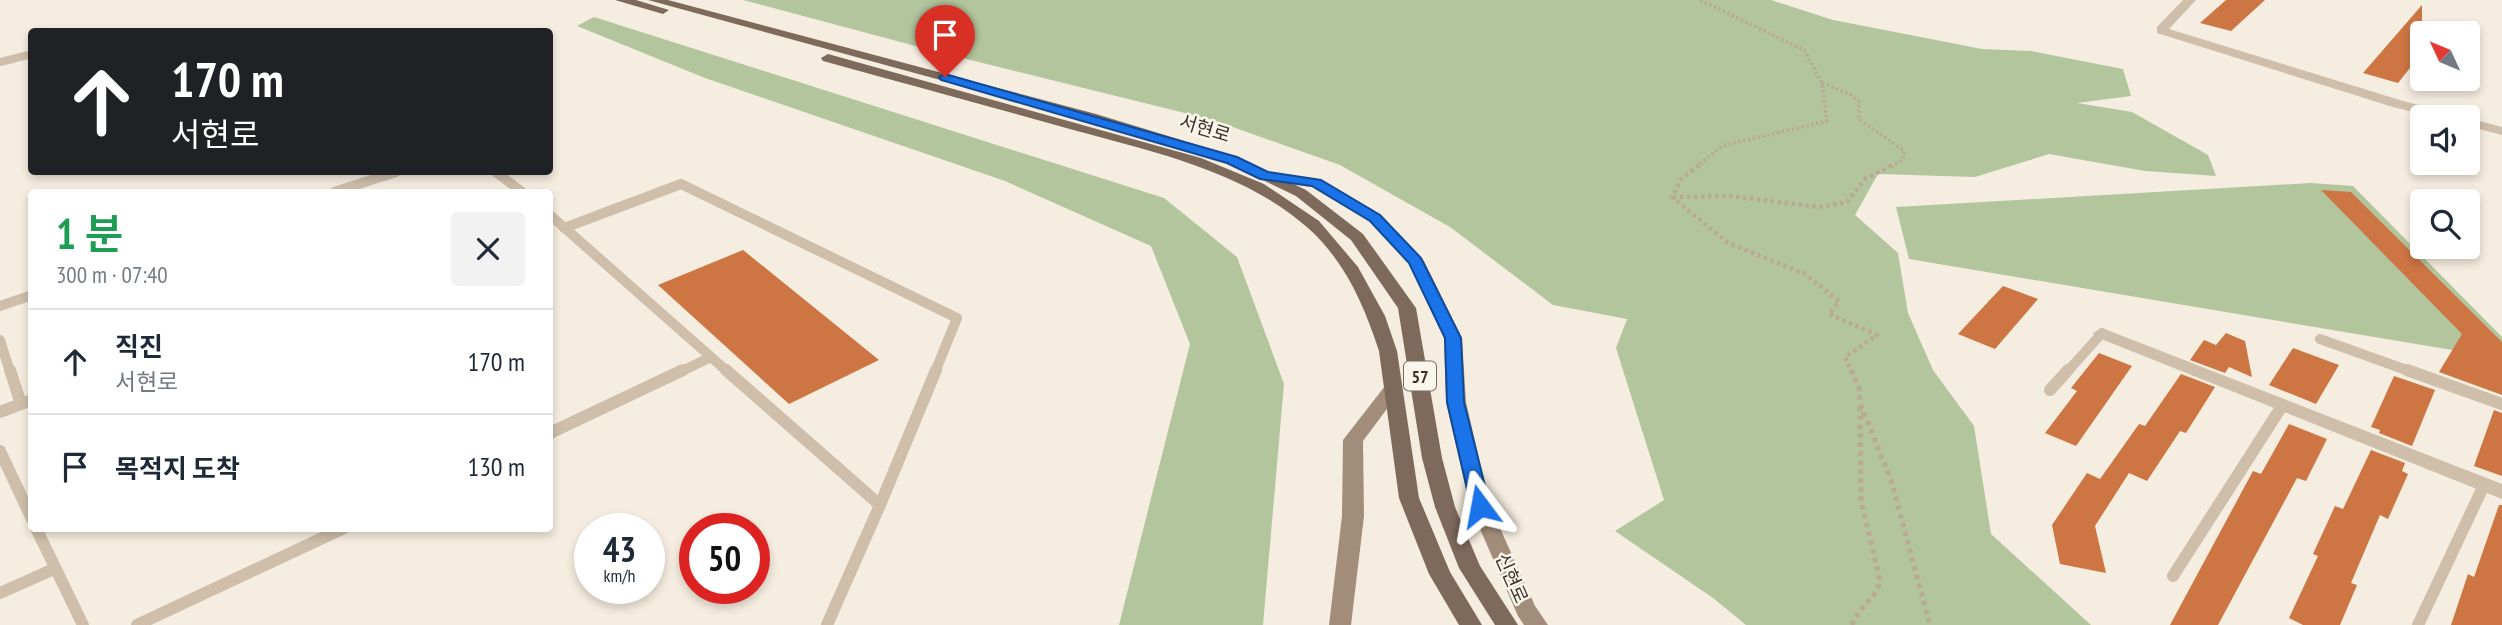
<!DOCTYPE html>
<html lang="ko">
<head>
<meta charset="utf-8">
<style>
	body { margin:0; font-family:"PT Sans Narrow","Noto Sans KR",sans-serif; background:#f2f2f3; color:#1f2937; height:100vh; display:flex; flex-direction:column; font-size:26px; white-space:nowrap }
	* { box-sizing:border-box; margin:0 }
	p { font-size:23px; color:#747a83 }
	.icon { flex:none; width:38px; height:38px; fill:none; stroke:currentColor; stroke-width:2; stroke-linecap:round; stroke-linejoin:round }
	.map { position:relative; flex:1; overflow:hidden }
	.panel { position:absolute; left:28px; top:189px; width:525px; height:343px; display:flex; flex-direction:column; background:#fff; border-radius:7px; box-shadow:0 4px 10px #0003 }
	.panel>* { flex:none }
	.top-card { position:absolute; left:28px; top:28px; width:525px; height:147px; border-radius:7px; box-shadow:0 4px 10px #0003; background:#202124; color:#fff; overflow:hidden }
	.needle { width:46px; rotate:314deg }
	.tools { position:absolute; left:2410px; top:21px; display:grid; gap:14px }
	.tools a { display:grid; place-items:center; width:70px; height:70px; border-radius:7px; background:#fff; box-shadow:0 4px 10px #0003; font-size:35px }
	.speed { position:absolute; left:574px; top:513px; display:flex; gap:14px; font-size:35px; font-weight:700; text-align:center }
	.speed>* { display:grid; place-content:center; width:91px; height:91px; border-radius:50%; background:#fff; box-shadow:0 4px 10px #0003; line-height:1 }
	.speed small { font-size:18px; font-weight:400 }
	.speed .limit { border:10px solid #d22; background:#fff; color:#111 }
	.pin { position:absolute; display:grid; place-items:center; width:60px; height:60px; color:#fff; margin:-72px -30px; border-radius:50% 50% 50% 0; rotate:-45deg; box-shadow:0 0 7px #0007 }
	.pin .icon { rotate:45deg }
	.me { position:absolute; width:77px; margin:-38px; rotate:347deg; stroke-linejoin:round; filter:drop-shadow(0 0 5px #0008) }
	.turn { display:flex; align-items:center; gap:24px; height:147px; padding:0 28px; font-size:32px }
	.turn .icon { width:91px; height:91px; stroke-width:2.5 }
	.turn b { display:block; font-size:49px; line-height:60px }
	.round { display:grid; place-items:center; flex:none; width:74px; height:74px; border-radius:7px; background:#f2f2f3 }
	.summary { display:flex; align-items:center; justify-content:space-between; height:119px; padding:0 28px }
	h1 { font-size:42px; font-weight:600; line-height:52px; color:#1e9e55 }
	ul { padding:0; list-style:none }
	li { display:flex; align-items:center; gap:21px; height:105px; padding:0 28px; border-top:2px solid #e0e1e3 }
	li div { flex:1 }
	li b { display:block; font-size:26px }
	li em { font-style:normal }
	.map>svg:first-child { display:block }
</style>
</head>
<body>
<div class="map">
<svg width="2502" height="625" viewBox="0 0 2502 625">
	<rect width="100%" height="100%" fill="#f5eddf"/>
	<path fill="#b3c59d" d="M 743,0 L 1771,0 L 1833,20 L 1982,49 L 2031,51 L 2123,69 L 2131,96 L 2077,103 L 2132,112 L 2208,155 L 2216,176 L 2145,171 L 2049,154 L 1975,177 L 1878,174 L 1855,215 L 1898,253 L 1908,313 L 1933,370 L 1974,426 L 1991,534 L 2091,625 L 1746,625 L 1713,598 L 1615,531 L 1664,500 L 1616,348 L 1627,319 L 1553,305 L 1450,227 L 1340,165 L 1213,120 L 938,52 Z
		M 594,17 L 1164,198 L 1237,257 L 1284,384 L 1263,625 L 1119,625 L 1190,344 L 1151,246 L 1005,181 L 705,78 L 577,26 Z
		M 2311,183 L 2353,186 L 2502,337 L 2502,355 L 2470,353 L 1909,259 L 1896,207 Z"/>
	<path fill="#ce7544" d="M 2226,0 L 2265,0 L 2231,31 L 2200,23 Z
		M 2422,5 L 2422,53 L 2398,83 L 2363,73 Z
		M 2321,190 L 2351,192 L 2502,342 L 2502,395 L 2439,372 L 2462,334 Z
		M 743,250 L 879,360 L 789,404 L 658,285 Z
		M 2003,286 L 2038,299 L 1995,349 L 1958,334 Z
		M 2226,333 L 2245,341 L 2252,377 L 2229,367 L 2225,373 L 2190,360 L 2204,340 L 2216,345 Z
		M 2293,348 L 2339,365 L 2316,404 L 2269,385 Z
		M 2099,353 L 2132,366 L 2076,446 L 2045,433 L 2077,391 L 2071,388 Z
		M 2181,374 L 2215,387 L 2186,433 L 2180,431 L 2147,481 L 2129,473 L 2095,526 L 2106,573 L 2060,564 L 2052,525 L 2087,473 L 2100,479 L 2139,424 L 2145,426 Z
		M 2394,376 L 2435,390 L 2412,446 L 2379,433 L 2380,430 L 2371,427 Z
		M 2494,410 L 2502,413 L 2502,476 L 2474,466 Z
		M 2289,424 L 2327,439 L 2306,481 L 2297,478 L 2218,625 L 2170,625 L 2253,471 L 2261,474 Z
		M 2371,450 L 2405,463 L 2402,471 L 2408,474 L 2388,519 L 2380,515 L 2351,583 L 2357,585 L 2340,625 L 2303,625 L 2289,618 L 2318,556 L 2313,554 L 2335,506 L 2343,509 Z
		M 2499,505 L 2502,505 L 2502,625 L 2451,625 L 2468,574 L 2474,577 Z"/>
	<g fill="none" stroke-linecap="round" stroke-linejoin="round">
		<path stroke="#baa993" stroke-width="3.5" stroke-dasharray="2.5 2.5" stroke-linecap="butt" d="M 1822,83 L 1850,94 L 1859,102 L 1859,119 L 1904,151 L 1903,160 L 1890,167
			M 1696,167 L 1722,146 L 1827,121 L 1822,83 L 1804,50 L 1700,0"/>
		<path stroke="#baa993" stroke-width="4.5" stroke-dasharray="3.5 3.5" stroke-linecap="butt" d="M 1699,165 L 1681,179 L 1672,197 L 1728,243 L 1805,274 L 1839,301 L 1829,314 L 1877,335 L 1845,357 L 1852,372
			M 1673,197 L 1730,196 L 1820,207 L 1847,202 L 1865,179 L 1893,165"/>
		<path stroke="#baa993" stroke-width="5" stroke-dasharray="4.5 4.5" stroke-linecap="butt" d="M 1851,370 L 1859,388 L 1860,403 L 1891,480 L 1930,625
			M 1852,625 C 1858,607 1877,599 1880,580 L 1861,501 L 1860,407"/>
		<path stroke="#cebeaa" stroke-width="8" d="M 0,62 L 32,54"/>
		<path stroke="#cebeaa" stroke-width="10" d="M 496,172 L 522,192
			M 334,192 L 396,172
			M 550,215 L 728,372
			M 564,228 L 681,184 L 957,318 L 935,372
			M 0,306 L 32,295
			M 2320,339 L 2412,372
			M 0,340 L 10,372
			M 680,372 L 711,357
			M 2067,372 L 2102,333"/>
		<path stroke="#cebeaa" stroke-width="12" d="M 10,370 L 21,404
			M 726,370 L 880,505 L 827,625
			M 2407,370 L 2502,404
			M 2050,390 L 2068,370
			M 0,412 L 32,400
			M 550,433 L 683,370
			M 0,451 L 32,519
			M 880,505 L 936,370
			M 36,528 L 83,625
			M 2173,576 L 2282,406
			M 0,593 L 54,569
			M 137,625 L 344,528
			M 2418,625 L 2484,485"/>
		<path fill="#cebeaa" fill-rule="evenodd" d="M 2183,0 L 2196,0 L 2169,29 L 2403,101 L 2454,114 L 2456,117 L 2433,117 L 2393,107 L 2157,33 L 2157,27 Z
			M 2468,118 L 2502,127 L 2502,135 L 2468,126 Z
			M 2102,328 L 2502,484 L 2502,499 L 2096,337 L 2093,333 Z"/>
		<path fill="#a28d7a" fill-rule="evenodd" d="M 1264,171 L 1321,180 L 1381,215 L 1424,261 L 1462,338 L 1466,402 L 1490,506 L 1535,606 L 1548,625 L 1524,625 L 1518,616 L 1470,506 L 1446,402 L 1444,338 L 1409,263 L 1369,221 L 1312,187 L 1259,179 L 1256,176 L 1259,173 Z
			M 1392,384 L 1401,390 L 1363,441 L 1364,516 L 1351,625 L 1329,625 L 1342,516 L 1343,440 L 1385,386 Z"/>
		<path fill="#7e6a5a" fill-rule="evenodd" d="M 615,0 L 636,0 L 669,10 L 663,14 Z
			M 648,0 L 668,0 L 1096,114 L 1237,157 L 1306,190 L 1363,234 L 1416,308 L 1442,458 L 1455,507 L 1480,566 L 1518,625 L 1495,625 L 1459,568 L 1435,507 L 1422,458 L 1398,308 L 1351,240 L 1296,196 L 1227,163 L 1086,120 Z
			M 828,54 L 1201,158 L 1264,184 L 1319,221 L 1358,267 L 1385,316 L 1397,351 L 1419,498 L 1450,572 L 1482,625 L 1459,625 L 1429,574 L 1399,498 L 1379,351 C 1364,305 1345,261 1308,228 C 1240,168 1144,150 1059,126 C 981,104 902,83 823,61 L 821,58 Z"/>
	</g>
	<path fill="#1a73e8" stroke="#114b97" stroke-width="2" d="M 945,74 L 1237,157 L 1268,172 L 1321,180 L 1380,215 L 1421,258 L 1461,338 L 1464,402 L 1490,506 L 1487,510 L 1474,510 L 1471,506 L 1447,402 L 1445,338 L 1409,263 L 1370,221 L 1312,186 L 1260,179 L 1227,163 L 941,80 L 939,77 Z"/>
	<g text-anchor="middle" dominant-baseline="central" stroke-width="5" stroke-linejoin="round" paint-order="stroke">
		<rect fill="#fbf6ec" stroke="#756c64" stroke-width="2" x="1404" y="361.5" width="32" height="29" rx="5"/>
		<g font-size="18" font-weight="bold" fill="#3b312a">
			<text x="1420" y="376">57</text>
		</g>
		<g font-size="19" fill="#3b312a" stroke="#fbf6ec">
			<text transform="translate(1205 128) rotate(17)">서현로</text>
			<text transform="translate(1512 578) rotate(66)">신현로</text>
		</g>
	</g>
</svg>
<div class="tools">
<a><svg class="needle" viewBox="-14 -14 28 28"><path d="M0-13l5 13h-10z" fill="#e53935"/><path d="M0 13l5-13h-10z" fill="#747a83"/></svg></a>
<a><svg class="icon" aria-label="sound" viewBox="0 0 24 24"><path d="M4 9h4l5-4v14l-5-4H4zM17 9q2 3 0 6"/></svg></a>
<a><svg class="icon" aria-label="search" viewBox="0 0 24 24"><circle cx="10" cy="10" r="6"/><path d="M15 15l6 6"/></svg></a>
</div>
<div class="speed"><div>43<small>km/h</small></div><div class="limit">50</div></div>
<div class="pin" style="left:945px;top:77px;background:#d93025"><svg class="icon" aria-label="arrive" viewBox="0 0 24 24"><path d="M6 21V4h12l-3 4 3 4H6"/></svg></div>
<svg class="me" style="left:1480px;top:506px" viewBox="-20 -20 40 40"><path d="M0-17L14 15 0 8-14 15z" fill="#1a73e8" stroke="#fff" stroke-width="4"/></svg>
<div class="top-card">
<div class="turn"><svg class="icon" aria-label="ahead" viewBox="0 0 24 24"><path d="M12 20V5M6 11l6-6 6 6"/></svg><div><b>170 m</b>서현로</div></div>
</div>
<section class="panel">
<div class="summary"><div><h1>1 분</h1><p>300 m · 07:40</p></div><a class="round"><svg class="icon" aria-label="close" viewBox="0 0 24 24"><path d="M6 6l12 12M18 6L6 18"/></svg></a></div>
<ul>
<li><svg class="icon" aria-label="ahead" viewBox="0 0 24 24"><path d="M12 20V5M6 11l6-6 6 6"/></svg><div><b>직진</b><p>서현로</p></div><em>170 m</em></li>
<li><svg class="icon" aria-label="arrive" viewBox="0 0 24 24"><path d="M6 21V4h12l-3 4 3 4H6"/></svg><div><b>목적지 도착</b></div><em>130 m</em></li>
</ul>
</section>
</div>
</body>
</html>
